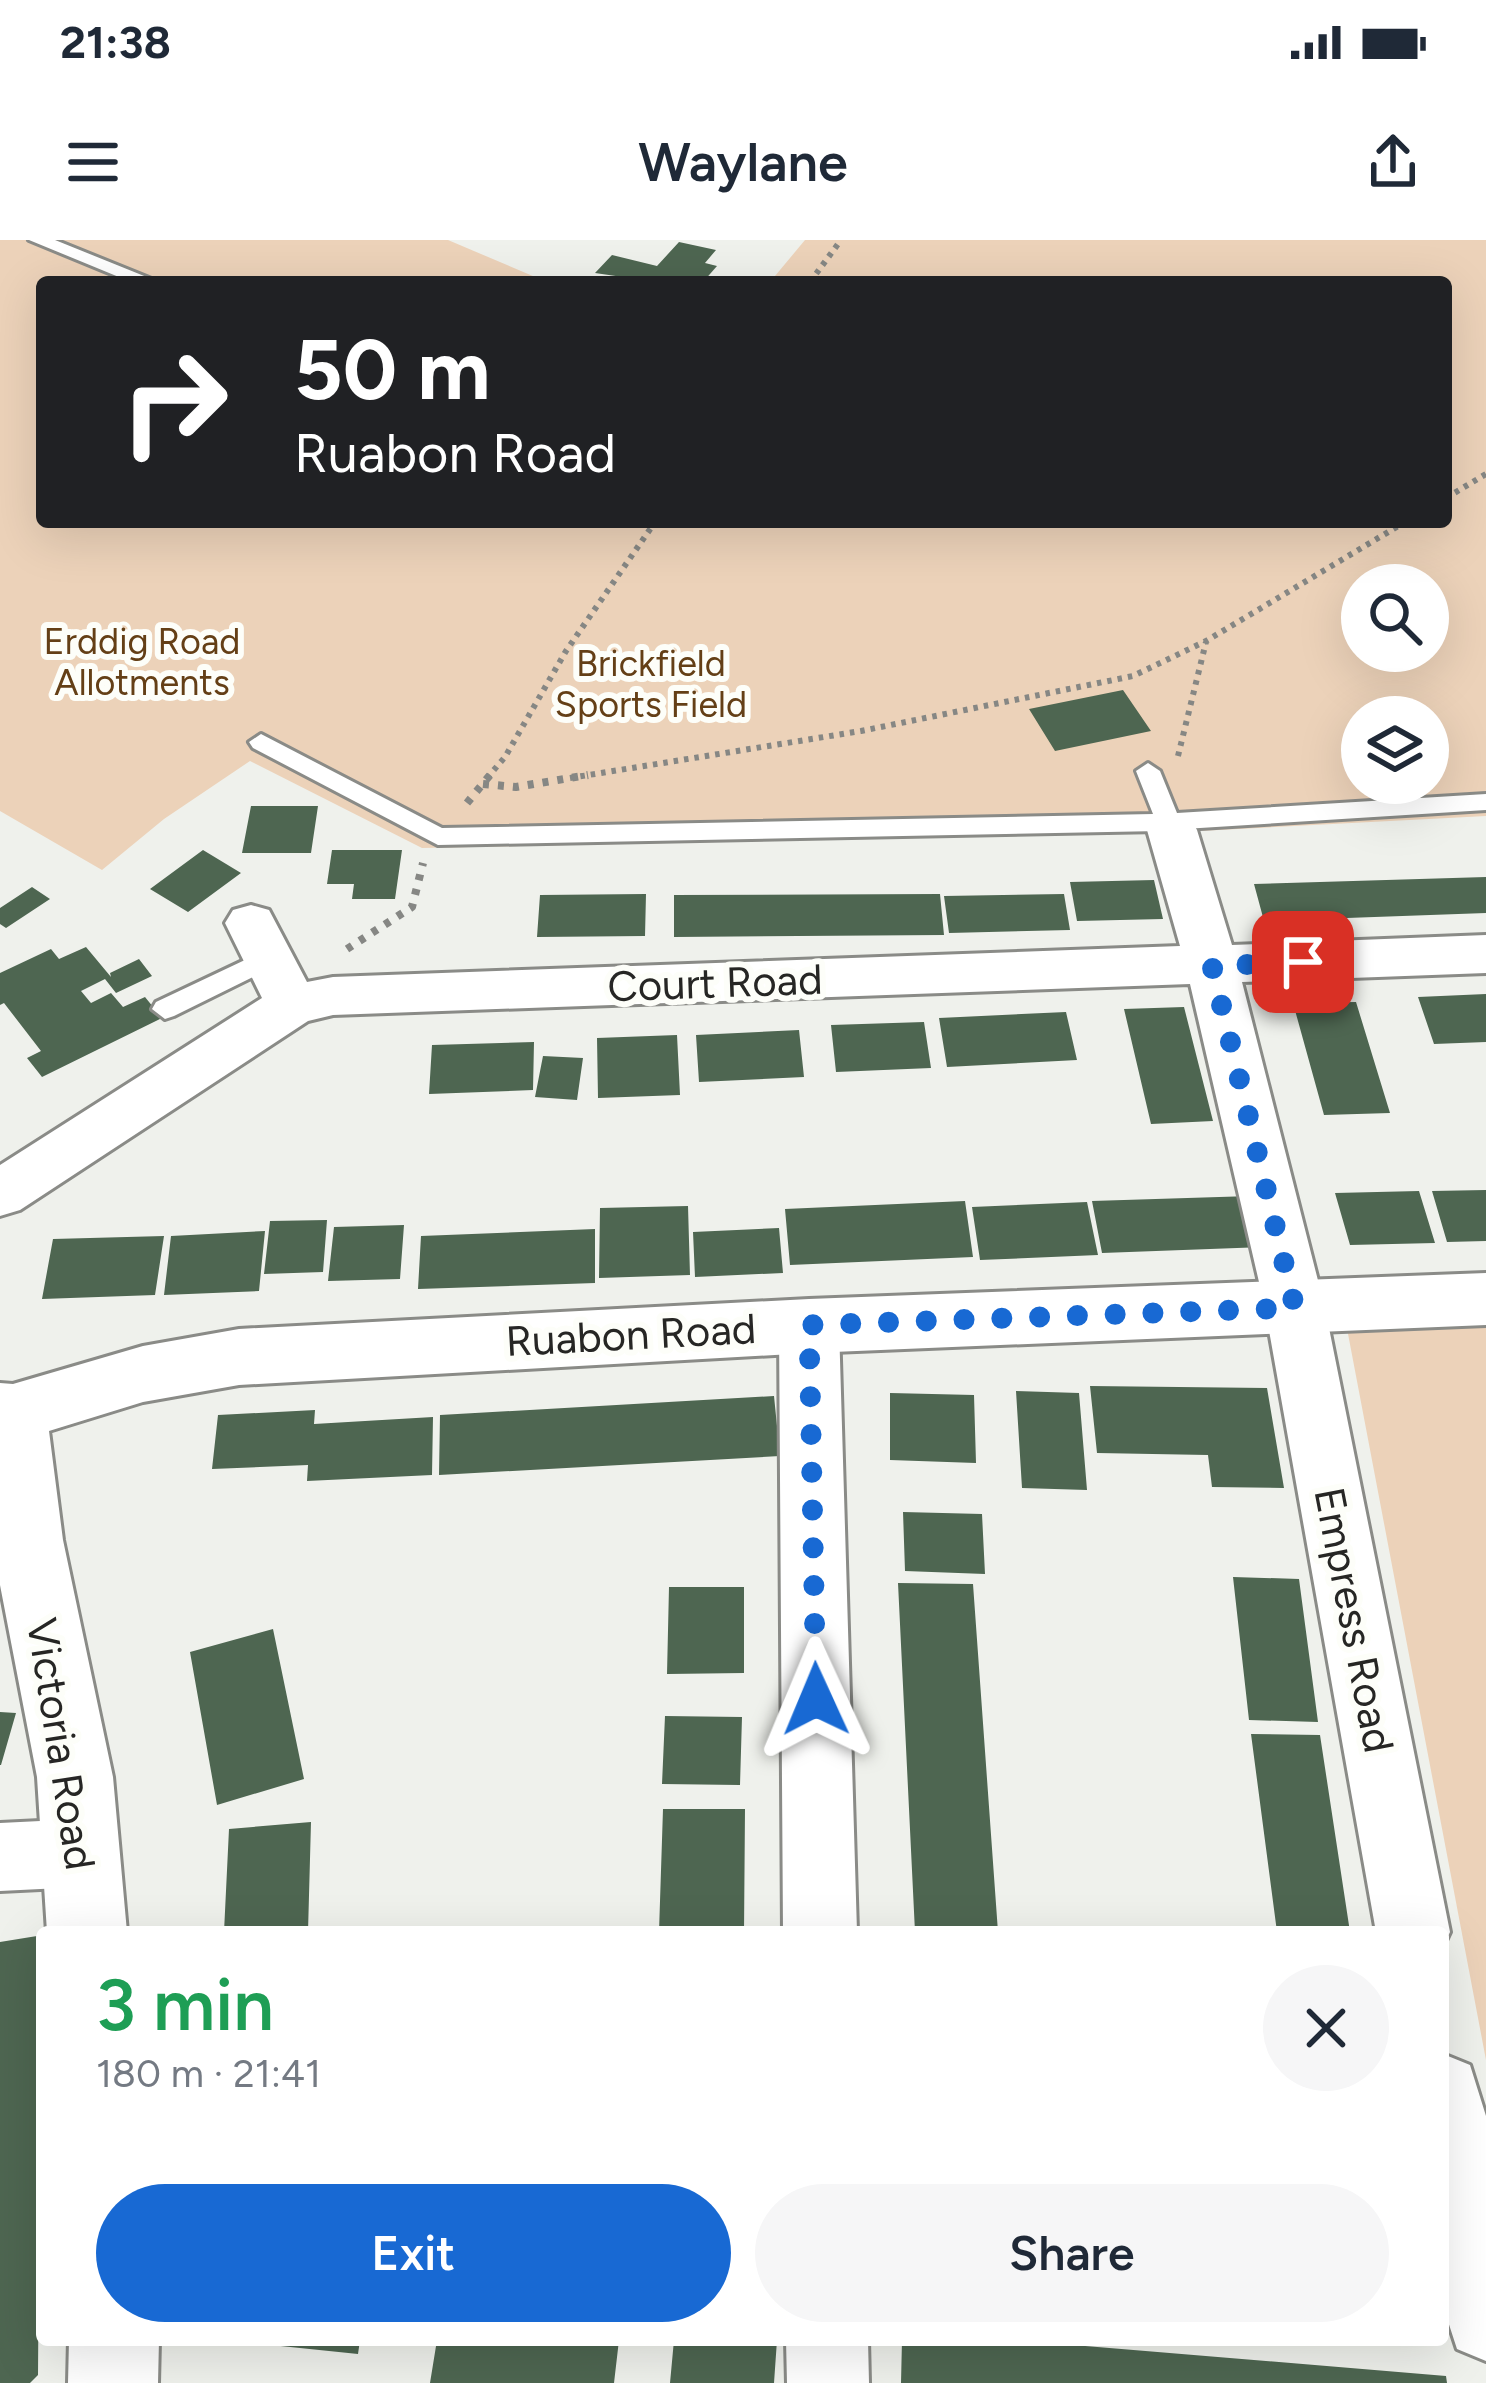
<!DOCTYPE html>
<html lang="en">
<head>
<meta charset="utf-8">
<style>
	body { margin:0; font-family:Figtree,sans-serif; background:#f6f6f7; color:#1f2937; height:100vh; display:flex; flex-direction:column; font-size:45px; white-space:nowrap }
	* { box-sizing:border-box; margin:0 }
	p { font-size:39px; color:#747a83 }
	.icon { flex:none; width:66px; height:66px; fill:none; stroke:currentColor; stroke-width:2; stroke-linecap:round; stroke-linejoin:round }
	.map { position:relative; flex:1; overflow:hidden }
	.sheet { position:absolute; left:36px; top:1686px; width:1413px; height:420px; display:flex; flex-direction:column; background:#fff; border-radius:12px; box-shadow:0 12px 48px #0002 }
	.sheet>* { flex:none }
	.hud { position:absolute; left:36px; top:36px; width:1416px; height:252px; border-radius:12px; box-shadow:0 12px 48px #0002; background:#202124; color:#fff; overflow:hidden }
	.controls { position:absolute; left:1341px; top:324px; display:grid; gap:24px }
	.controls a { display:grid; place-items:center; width:108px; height:108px; border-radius:50%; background:#fff; box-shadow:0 12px 48px #0002; font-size:60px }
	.pin { position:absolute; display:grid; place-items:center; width:102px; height:102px; color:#fff; margin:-51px; border-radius:24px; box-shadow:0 6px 18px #0006 }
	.me { position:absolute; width:132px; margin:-66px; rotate:359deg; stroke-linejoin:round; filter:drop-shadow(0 0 9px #0008) }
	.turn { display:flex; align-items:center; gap:42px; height:252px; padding:0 60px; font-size:54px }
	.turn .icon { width:156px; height:156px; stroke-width:2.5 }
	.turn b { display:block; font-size:84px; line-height:102px }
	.round { display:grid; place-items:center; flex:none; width:126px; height:126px; border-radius:63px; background:#f6f6f7 }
	.overview { display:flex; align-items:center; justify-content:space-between; height:204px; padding:0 60px }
	h1 { font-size:72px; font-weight:600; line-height:90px; color:#1e9e55 }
	.primary-button { display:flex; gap:24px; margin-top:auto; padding:24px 60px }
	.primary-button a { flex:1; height:138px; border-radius:72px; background:#1869d3; color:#fff; font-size:48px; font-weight:600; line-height:138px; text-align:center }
	.primary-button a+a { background:#f6f6f7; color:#1f2937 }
	.status { display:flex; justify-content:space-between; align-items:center; height:84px; padding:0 60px; background:#fff; direction:ltr }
	.status svg { height:33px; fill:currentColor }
	header { display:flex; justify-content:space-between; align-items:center; height:156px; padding:0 60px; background:#fff; font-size:54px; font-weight:600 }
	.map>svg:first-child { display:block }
</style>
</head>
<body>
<div class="status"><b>21:38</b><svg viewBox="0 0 49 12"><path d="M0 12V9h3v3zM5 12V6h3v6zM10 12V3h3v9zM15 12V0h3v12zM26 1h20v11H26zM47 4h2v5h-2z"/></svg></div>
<header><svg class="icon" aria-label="menu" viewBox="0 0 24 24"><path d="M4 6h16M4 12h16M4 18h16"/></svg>Waylane<svg class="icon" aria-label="share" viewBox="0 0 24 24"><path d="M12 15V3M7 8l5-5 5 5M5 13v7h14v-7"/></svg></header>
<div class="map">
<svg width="1486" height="2143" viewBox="0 0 1486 2143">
	<rect width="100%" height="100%" fill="#eff1ec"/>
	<path fill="#ecd2b9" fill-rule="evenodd" d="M 0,0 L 448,0 L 547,42 L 42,42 L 42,282 L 1446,282 L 1446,42 L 770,42 L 805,0 L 1486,0 L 1486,576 L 1160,593 L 422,608 L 250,521 L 164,579 L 102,630 L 0,571 ZM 1362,345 L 1428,345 L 1428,411 L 1362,411 ZM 1362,477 L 1428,477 L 1428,543 L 1362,543 Z
		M 1486,1073 L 1486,1820 L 1345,1078 Z"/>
	<path fill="#4e6651" d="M 679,2 L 716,10 L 705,23 L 717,26 L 703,42 L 657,42 L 595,33 L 612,15 L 657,26 Z
		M 1123,450 L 1151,491 L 1055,511 L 1029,469 Z
		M 251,566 L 318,566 L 311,613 L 242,613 Z
		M 203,610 L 241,633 L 188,672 L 150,649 Z
		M 332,610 L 402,610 L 395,659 L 352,659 L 354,644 L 327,644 Z
		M 1486,637 L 1486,673 L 1264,681 L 1254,644 Z
		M 1154,640 L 1163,679 L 1077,681 L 1070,642 Z
		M 32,647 L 50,659 L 6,688 L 0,684 L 0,668 Z
		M 646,654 L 645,696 L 537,697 L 540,655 Z
		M 940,654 L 944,695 L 674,697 L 674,655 Z
		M 1064,654 L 1070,690 L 949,693 L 944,656 Z
		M 86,707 L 111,737 L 110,733 L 139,719 L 152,736 L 116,753 L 105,739 L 81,751 L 91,763 L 111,753 L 123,767 L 145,757 L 162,778 L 42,837 L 27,818 L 41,811 L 4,763 L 0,765 L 0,733 L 51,709 L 59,719 Z
		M 1486,754 L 1486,802 L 1434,804 L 1418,757 Z
		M 1356,762 L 1390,873 L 1324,875 L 1293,763 Z
		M 1184,767 L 1213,881 L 1151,884 L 1124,769 Z
		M 1066,772 L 1077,820 L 947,827 L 939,778 Z
		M 924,782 L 931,828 L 836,832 L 831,785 Z
		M 799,790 L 804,837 L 699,842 L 696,795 Z
		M 677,795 L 680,855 L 598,858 L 597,798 Z
		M 534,802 L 533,850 L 429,854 L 432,805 Z
		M 543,816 L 583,818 L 577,860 L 535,857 Z
		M 1486,950 L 1486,1001 L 1447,1002 L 1432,951 Z
		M 1419,951 L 1435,1003 L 1350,1005 L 1335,953 Z
		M 1251,956 L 1264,1007 L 1102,1013 L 1092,961 Z
		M 965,961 L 973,1017 L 790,1025 L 785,969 Z
		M 1087,962 L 1098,1015 L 980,1020 L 972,967 Z
		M 688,966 L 690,1035 L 599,1038 L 600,968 Z
		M 327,980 L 323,1032 L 264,1034 L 270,981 Z
		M 404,985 L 400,1039 L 328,1041 L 334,987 Z
		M 779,988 L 783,1033 L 695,1037 L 693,992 Z
		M 595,989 L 595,1043 L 418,1049 L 421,996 Z
		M 265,991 L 259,1051 L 164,1055 L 171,996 Z
		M 164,996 L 155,1055 L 42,1059 L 53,999 Z
		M 1090,1146 L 1267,1148 L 1284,1248 L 1212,1247 L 1208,1215 L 1097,1213 Z
		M 1016,1151 L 1079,1153 L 1087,1250 L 1022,1248 Z
		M 890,1153 L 974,1155 L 976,1223 L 890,1220 Z
		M 774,1156 L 780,1216 L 439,1235 L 440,1175 Z
		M 315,1170 L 314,1184 L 433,1177 L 432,1235 L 307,1241 L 308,1225 L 212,1229 L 218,1175 Z
		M 903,1272 L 982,1274 L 985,1334 L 905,1331 Z
		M 1233,1337 L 1299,1339 L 1318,1482 L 1249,1480 Z
		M 898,1343 L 973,1344 L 998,1692 L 915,1692 Z
		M 669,1347 L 744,1347 L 744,1433 L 667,1434 Z
		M 273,1389 L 304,1539 L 217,1565 L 190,1412 Z
		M 0,1472 L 16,1473 L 1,1525 L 0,1525 Z
		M 665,1476 L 742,1477 L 740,1545 L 662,1544 Z
		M 1251,1494 L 1320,1495 L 1350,1692 L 1277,1692 Z
		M 663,1569 L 745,1569 L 744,1692 L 659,1692 Z
		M 311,1582 L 308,1692 L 224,1692 L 229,1589 Z
		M 37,1696 L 41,1708 L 38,2135 L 30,2143 L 0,2143 L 0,1702 Z
		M 222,2100 L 360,2100 L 358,2114 Z
		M 437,2100 L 619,2100 L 614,2143 L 430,2143 Z
		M 674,2100 L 777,2100 L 774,2143 L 670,2143 Z
		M 902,2100 L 1013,2100 L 1446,2136 L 1447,2143 L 901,2143 Z"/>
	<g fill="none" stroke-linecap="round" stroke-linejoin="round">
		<g stroke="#8a8b87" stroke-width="6">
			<path id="lane" d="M 29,0 L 55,0 L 159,42 L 131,42 Z
				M 261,494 L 442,588 L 1153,574 L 1136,531 L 1148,523 L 1160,531 L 1177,573 L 1486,554 L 1486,570 L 1184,589 L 1172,598 L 1160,591 L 438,605 L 253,508 L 249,502 Z
				M 268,709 L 277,711 L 281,718 L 277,725 L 174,776 L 165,779 L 152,769 L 156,762 Z"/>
		</g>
		<g stroke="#8a8b87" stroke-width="6">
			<path id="street" d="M 1172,573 L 1190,578 L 1197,590 L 1232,705 L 1486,695 L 1486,733 L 1242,742 L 1325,1068 L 1450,1692 L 1443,1707 L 1443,1692 L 1376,1692 L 1265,1068 L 1190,744 L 333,775 L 308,781 L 20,970 L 0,976 L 0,925 L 262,758 L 225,683 L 233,670 L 251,665 L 269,670 L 307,742 L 333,737 L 1180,706 L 1147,590 L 1154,578 Z
				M 809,1061 L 830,1069 L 839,1086 L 857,1692 L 783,1692 L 779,1086 L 788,1069 Z
				M 81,1579 L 106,1589 L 117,1613 L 106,1637 L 81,1647 L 0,1651 L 0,1583 Z
				M 1443,1814 L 1470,1825 L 1486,1876 L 1486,2121 L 1457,2109 L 1443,2066 Z
				M 786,2100 L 868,2100 L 869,2143 L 787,2143 Z"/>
		</g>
		<g stroke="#8a8b87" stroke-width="6">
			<path id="primary" d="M 1486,1033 L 1486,1085 L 809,1113 L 239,1145 L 143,1162 L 49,1191 L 63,1300 L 113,1537 L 127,1692 L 47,1692 L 37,1537 L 0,1345 L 0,1143 L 13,1144 L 143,1106 L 239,1089 L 809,1059 Z
				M 69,2100 L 159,2100 L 158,2143 L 68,2143 Z"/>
		</g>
		<path stroke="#868784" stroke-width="6" stroke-dasharray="4.5 6" stroke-linecap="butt" d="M 810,42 L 841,0
			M 1446,258 L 1486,234
			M 1178,516 L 1206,402
			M 487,538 L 505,517 L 566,411 L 655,282
			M 570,538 L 861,491 L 1133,436 L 1206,401 L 1405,282"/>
		<path stroke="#868784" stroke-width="8" stroke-dasharray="6 9" stroke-linecap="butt" d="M 483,544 L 516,547 L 588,535
			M 467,563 L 490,535
			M 347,709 L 412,667 L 423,623"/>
		<use href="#lane" fill="#fff" fill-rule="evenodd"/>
		<use href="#street" fill="#fff" fill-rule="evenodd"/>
		<use href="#primary" fill="#fff" fill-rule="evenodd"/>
	</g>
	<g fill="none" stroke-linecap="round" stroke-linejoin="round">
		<path stroke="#1869d3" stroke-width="21" stroke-dasharray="0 37.8" d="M 816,1459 L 809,1085 L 1295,1068 L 1212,726 L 1303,722"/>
	</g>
	<g text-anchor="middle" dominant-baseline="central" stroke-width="12" stroke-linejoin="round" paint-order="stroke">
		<g font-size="36" fill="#643f16" stroke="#fdfef9">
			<text x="142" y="401">Erddig Road<tspan x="142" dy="41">Allotments</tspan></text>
			<text x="651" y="423">Brickfield<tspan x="651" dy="41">Sports Field</tspan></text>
		</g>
		<g font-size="42" fill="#262624" stroke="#fdfef9">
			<text transform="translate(715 743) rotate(-2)">Court Road</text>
			<text transform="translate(631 1095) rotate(-3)">Ruabon Road</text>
			<text transform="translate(1354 1380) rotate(79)">Empress Road</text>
			<text transform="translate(61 1504) rotate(81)">Victoria Road</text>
		</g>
	</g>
</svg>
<div class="controls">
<a><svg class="icon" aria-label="search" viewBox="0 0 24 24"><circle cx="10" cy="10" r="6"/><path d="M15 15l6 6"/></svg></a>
<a><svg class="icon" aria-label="layers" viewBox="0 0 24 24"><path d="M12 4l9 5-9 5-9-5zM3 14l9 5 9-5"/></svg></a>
</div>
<div class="pin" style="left:1303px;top:722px;background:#d93025"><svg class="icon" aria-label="arrive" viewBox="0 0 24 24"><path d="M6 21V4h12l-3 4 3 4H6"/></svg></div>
<svg class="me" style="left:816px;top:1459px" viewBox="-20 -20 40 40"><path d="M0-17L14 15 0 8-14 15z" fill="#1869d3" stroke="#fff" stroke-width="4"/></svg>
<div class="hud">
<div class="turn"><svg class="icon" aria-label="right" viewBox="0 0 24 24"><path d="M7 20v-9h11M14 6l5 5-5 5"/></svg><div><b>50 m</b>Ruabon Road</div></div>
</div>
<section class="sheet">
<div class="overview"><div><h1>3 min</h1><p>180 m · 21:41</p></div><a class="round"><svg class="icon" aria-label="close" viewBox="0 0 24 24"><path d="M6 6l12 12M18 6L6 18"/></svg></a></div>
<div class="primary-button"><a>Exit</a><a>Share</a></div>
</section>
</div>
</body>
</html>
